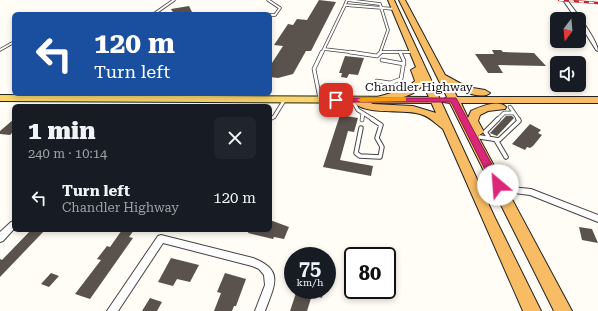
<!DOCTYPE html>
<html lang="en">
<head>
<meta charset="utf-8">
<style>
	body { margin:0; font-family:"Roboto Serif",serif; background:#20242c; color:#f1f3f6; height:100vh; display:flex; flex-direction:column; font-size:15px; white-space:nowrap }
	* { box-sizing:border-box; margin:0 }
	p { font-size:13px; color:#9ea1a6 }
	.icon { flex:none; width:22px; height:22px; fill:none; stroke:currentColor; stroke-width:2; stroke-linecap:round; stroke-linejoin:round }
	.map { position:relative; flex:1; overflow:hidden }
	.drawer { position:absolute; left:12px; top:104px; width:260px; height:128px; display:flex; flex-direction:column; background:#171b24; border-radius:6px; box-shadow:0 2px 6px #0003 }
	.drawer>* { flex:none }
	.hud { position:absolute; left:12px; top:12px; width:260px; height:84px; border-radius:6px; box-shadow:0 2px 6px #0003; background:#1a4fa0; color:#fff; overflow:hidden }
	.needle { width:26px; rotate:196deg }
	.controls { position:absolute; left:550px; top:12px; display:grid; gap:8px }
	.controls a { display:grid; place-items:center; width:36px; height:36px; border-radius:6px; background:#171b24; box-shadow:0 2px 6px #0003; font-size:20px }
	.speed { position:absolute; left:284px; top:247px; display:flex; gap:8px; font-size:20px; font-weight:700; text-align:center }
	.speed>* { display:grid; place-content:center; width:52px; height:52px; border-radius:50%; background:#171b24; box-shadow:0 2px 6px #0003; line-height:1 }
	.speed small { font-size:10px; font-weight:400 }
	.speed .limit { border:2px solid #111; border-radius:6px; background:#fff; color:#111 }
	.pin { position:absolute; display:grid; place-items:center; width:34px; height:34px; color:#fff; margin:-17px; border-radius:8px; box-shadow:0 2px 6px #0006 }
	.me { position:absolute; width:44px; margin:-22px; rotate:333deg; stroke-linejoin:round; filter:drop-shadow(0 0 3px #0008) }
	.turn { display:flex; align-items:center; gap:14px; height:84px; padding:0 16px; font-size:18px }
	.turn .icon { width:52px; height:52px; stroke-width:2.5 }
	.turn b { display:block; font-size:28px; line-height:34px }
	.round { display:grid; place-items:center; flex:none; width:42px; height:42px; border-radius:6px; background:#20242c }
	.summary { display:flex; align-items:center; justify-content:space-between; height:68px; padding:0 16px }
	h1 { font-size:24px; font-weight:800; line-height:30px }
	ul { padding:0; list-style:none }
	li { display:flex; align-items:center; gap:12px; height:52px; padding:0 16px }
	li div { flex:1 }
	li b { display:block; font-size:15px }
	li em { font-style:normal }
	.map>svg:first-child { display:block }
</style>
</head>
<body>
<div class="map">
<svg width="598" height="311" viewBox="0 0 598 311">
	<rect width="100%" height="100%" fill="#fffdf5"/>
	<path fill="#5a524d" d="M 319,0 L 336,2 L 311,51 L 306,51 L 293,74 L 278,78 L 270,77 L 270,66 L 283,46 L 274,45 L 288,24 L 293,25 L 297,19 L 307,20 Z
		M 189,6 L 192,12 L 174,14 L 171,9 Z
		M 492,50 L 501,50 L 503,52 L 534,53 L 546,66 L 498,65 L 503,73 L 488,73 L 475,54 L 494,54 Z
		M 345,56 L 364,58 L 358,75 L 349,74 L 347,78 L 341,77 L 342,73 L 339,73 Z
		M 340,115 L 358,118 L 354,132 L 348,131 L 340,160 L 373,166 L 371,176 L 323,167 Z
		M 506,116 L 512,116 L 514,118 L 497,136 L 490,133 Z
		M 14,119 L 14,131 L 10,135 L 0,134 L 0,131 Z
		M 530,124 L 541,130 L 538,133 L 542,135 L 533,146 L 530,148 L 527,147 L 525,150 L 512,144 Z
		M 270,220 L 289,227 L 284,239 L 274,237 L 273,239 L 248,233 L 249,230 L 270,230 Z
		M 579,227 L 592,229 L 598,243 L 582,240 Z
		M 31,230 L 45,230 L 0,277 L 0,259 L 2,260 Z
		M 122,230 L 134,230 L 129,237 L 133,238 L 90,299 L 75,294 L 101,260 L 97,259 L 107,246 L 110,247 Z
		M 171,258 L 199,265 L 190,282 L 177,279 L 173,286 L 158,282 Z
		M 51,273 L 59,276 L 49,287 L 41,284 Z
		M 225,273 L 246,279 L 236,306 L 234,306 L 232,311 L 214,311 L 221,293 L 217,292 Z
		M 297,290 L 324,290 L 322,298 L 312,295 L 307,311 L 290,311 Z
		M 150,298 L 162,302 L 157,311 L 142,311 Z"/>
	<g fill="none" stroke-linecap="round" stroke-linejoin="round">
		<g stroke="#444" stroke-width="3.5">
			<path id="service-far2" d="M 268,0 L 280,8 L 275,15 L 270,15
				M 345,5 L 347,0 L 380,4 L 388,30 L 380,53
				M 154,14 L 174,0
				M 324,49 L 358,53
				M 0,50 L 14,42
				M 382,52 L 413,52
				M 400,52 L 401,53
				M 322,53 L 345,5 L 395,9"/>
		</g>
		<g stroke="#444" stroke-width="4.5">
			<path id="service-far1" d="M 350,52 L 377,56 L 381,52
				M 382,60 L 404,64
				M 377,81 L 390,83 L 401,79 L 404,61 L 400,52
				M 320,99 L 314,69 L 322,52
				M 352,100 L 358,110 L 374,120
				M 510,107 L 519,120
				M 270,119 L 274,117 L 285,99
				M 362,120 L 363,113
				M 497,120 L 504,113 L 513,113"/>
		</g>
		<g stroke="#444" stroke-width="5.5">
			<path id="service" d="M 361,128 L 356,153 L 360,156 L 380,157 L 382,147 L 377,138 L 381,125 L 372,119
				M 488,136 L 485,132 L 498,119
				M 480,137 L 499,140 L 519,121 L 518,119
				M 496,140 L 506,157"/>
		</g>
		<g stroke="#444" stroke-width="2">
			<path id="minor" d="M 563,0 L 567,0 C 575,11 598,40 598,51 L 596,50 L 579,23 L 579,19 L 576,19 Z
				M 500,186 L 531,189 L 598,215 L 598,222 L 530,195 L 497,191 L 496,189 L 497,187 Z
				M 14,221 L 14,229 L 3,241 L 0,242 L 0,232 L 11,222 Z
				M 161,235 L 253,258 C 285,270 274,286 265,311 L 255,311 L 265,285 L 264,275 L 259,269 L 252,266 L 163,243 L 118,311 L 107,311 L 158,236 Z"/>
		</g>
		<g stroke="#222" stroke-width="2">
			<path id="primary" d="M 0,95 L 435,97 L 440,100 L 435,103 L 0,101 Z"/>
		</g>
		<g stroke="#222" stroke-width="2">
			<path id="trunk" d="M 388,0 L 394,0 L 495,218 L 541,311 L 523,311 L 443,129 C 435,123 429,116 420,114 C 400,108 365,117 351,100 L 356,97 L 373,104 L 413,106 L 436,113 L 423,84 C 415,98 392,99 378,103 L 373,100 L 374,98 L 405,89 L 415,81 L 411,70 L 416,67 Z
				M 399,0 L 405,0 L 445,75 L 467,87 L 485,90 L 490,93 C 482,100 460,91 452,86 L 457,97 L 598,97 L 598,103 L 461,103 L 468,118 L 471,111 C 480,107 498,99 506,107 L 505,109 L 488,111 L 480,115 L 478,121 L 484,132 L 478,136 L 572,311 L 554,311 L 450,103 L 443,102 L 442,100 L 447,97 Z"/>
		</g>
		<use href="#service-far2" stroke="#fff" stroke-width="2"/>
		<use href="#service-far1" stroke="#fff" stroke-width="3"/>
		<use href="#service" stroke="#fff" stroke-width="3.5"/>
		<use href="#minor" fill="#fff" fill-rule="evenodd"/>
		<use href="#primary" fill="#f9d66b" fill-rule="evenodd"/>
		<use href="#trunk" fill="#f7bc64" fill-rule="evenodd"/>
		<g stroke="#c4262e" stroke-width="2.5">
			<path id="rail" d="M 559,0 L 598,3"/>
		</g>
		<use href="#rail" stroke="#fff" stroke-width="1.5" stroke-dasharray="5" stroke-linecap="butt"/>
	</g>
	<path fill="#db2777" stroke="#8e194d" d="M 333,98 L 456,98 L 503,185 L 498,188 L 494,187 L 451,102 L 336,102 L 332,100 Z"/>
	<path fill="#f59e0b" d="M 403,97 L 406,98 L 406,101 L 361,102 L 357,100 L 361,98 Z"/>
	<g text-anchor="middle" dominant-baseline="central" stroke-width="4" stroke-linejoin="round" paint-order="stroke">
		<g font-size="12" fill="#111" stroke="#fff">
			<text x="419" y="87">Chandler Highway</text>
		</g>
	</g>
</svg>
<div class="controls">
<a><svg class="needle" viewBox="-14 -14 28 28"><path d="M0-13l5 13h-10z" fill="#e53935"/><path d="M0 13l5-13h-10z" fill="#9ea1a6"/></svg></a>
<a><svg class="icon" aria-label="sound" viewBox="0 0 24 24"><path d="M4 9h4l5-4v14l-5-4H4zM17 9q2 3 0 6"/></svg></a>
</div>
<div class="speed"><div>75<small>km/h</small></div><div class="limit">80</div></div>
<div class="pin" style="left:336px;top:100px;background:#d93025"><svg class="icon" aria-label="arrive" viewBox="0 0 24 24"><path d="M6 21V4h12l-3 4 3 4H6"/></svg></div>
<svg class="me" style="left:498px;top:185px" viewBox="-20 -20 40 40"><circle r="19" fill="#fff"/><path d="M0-13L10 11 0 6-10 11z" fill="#db2777"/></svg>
<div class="hud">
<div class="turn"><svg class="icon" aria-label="left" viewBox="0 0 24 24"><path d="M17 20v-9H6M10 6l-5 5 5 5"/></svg><div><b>120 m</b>Turn left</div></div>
</div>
<section class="drawer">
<div class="summary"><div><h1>1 min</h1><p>240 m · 10:14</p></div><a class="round"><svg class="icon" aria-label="close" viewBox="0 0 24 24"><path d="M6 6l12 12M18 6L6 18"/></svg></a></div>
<ul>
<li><svg class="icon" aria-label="left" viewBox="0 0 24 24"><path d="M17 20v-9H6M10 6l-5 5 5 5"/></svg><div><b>Turn left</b><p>Chandler Highway</p></div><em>120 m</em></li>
</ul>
</section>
</div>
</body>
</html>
